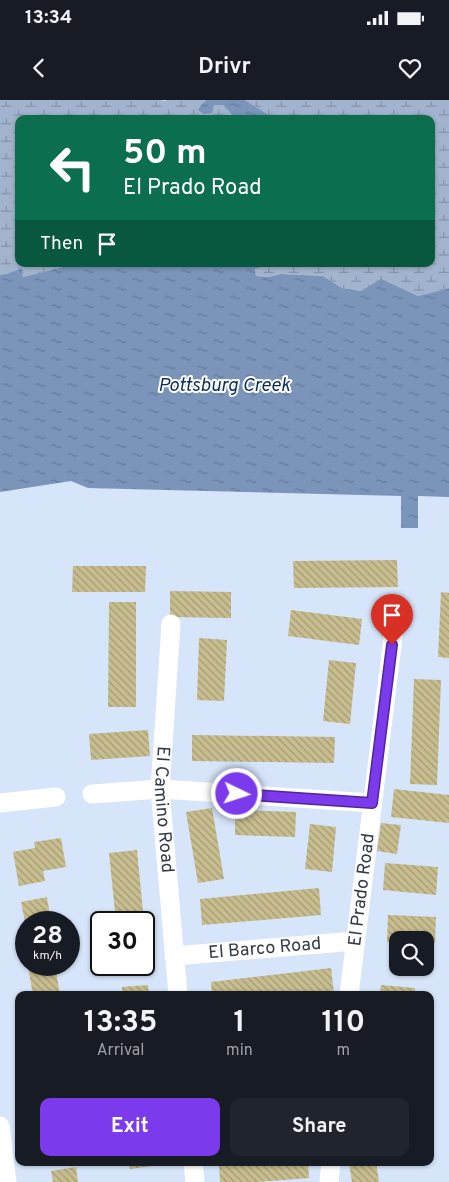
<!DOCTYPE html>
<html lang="en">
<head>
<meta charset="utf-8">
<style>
	body { margin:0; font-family:Overpass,sans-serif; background:#20242c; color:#f1f3f6; height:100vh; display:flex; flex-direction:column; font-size:19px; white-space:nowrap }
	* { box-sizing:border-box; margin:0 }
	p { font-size:16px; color:#9ea1a6 }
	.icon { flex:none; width:28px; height:28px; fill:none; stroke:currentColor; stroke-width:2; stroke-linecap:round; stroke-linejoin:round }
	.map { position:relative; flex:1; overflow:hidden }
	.panel { position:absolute; left:15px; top:891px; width:419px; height:175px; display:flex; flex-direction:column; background:#171b24; border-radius:10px; box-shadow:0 1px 4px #0004 }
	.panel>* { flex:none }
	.guide { position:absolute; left:15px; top:15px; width:420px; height:152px; border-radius:10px; box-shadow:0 1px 4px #0004; background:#0b6e4f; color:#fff; overflow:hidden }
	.tools { position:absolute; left:389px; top:831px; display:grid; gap:10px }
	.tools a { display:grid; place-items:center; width:45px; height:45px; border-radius:10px; background:#171b24; box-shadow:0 1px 4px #0004; font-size:25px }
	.speed { position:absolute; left:15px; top:811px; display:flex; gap:10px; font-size:25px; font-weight:700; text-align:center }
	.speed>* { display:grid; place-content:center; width:65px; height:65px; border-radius:50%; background:#171b24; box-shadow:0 1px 4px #0004; line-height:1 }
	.speed small { font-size:12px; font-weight:400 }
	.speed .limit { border:2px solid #111; border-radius:8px; background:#fff; color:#111 }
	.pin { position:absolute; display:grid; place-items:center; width:42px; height:42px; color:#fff; margin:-51px -21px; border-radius:50% 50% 50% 0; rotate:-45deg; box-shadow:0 0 5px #0007 }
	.pin .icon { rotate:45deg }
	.me { position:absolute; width:55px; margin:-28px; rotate:94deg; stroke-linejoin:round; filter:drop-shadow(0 0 4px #0008) }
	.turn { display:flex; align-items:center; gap:18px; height:105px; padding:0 25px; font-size:22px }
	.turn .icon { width:65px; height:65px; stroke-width:2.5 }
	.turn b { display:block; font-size:35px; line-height:42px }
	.then { display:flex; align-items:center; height:48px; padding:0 25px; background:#0003; gap:10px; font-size:19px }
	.eta { display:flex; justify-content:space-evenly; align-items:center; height:85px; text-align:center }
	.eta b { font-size:30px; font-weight:700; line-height:35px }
	.primary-button { display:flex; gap:10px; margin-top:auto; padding:10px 25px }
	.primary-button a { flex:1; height:58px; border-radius:10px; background:#7c3aed; color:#fff; font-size:20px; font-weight:700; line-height:58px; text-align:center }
	.primary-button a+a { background:#20242c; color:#f1f3f6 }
	.status { display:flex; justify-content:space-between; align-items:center; height:35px; padding:0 25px; background:#171b24; direction:ltr }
	.status svg { height:14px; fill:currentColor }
	header { display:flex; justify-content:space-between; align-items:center; height:65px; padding:0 25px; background:#171b24; font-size:22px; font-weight:700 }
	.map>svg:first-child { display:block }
</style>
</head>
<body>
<div class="status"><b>13:34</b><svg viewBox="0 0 49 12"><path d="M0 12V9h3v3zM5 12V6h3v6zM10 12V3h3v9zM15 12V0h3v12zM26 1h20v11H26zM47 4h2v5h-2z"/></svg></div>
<header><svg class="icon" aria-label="back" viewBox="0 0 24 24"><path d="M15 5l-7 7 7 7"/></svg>Drivr<svg class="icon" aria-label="heart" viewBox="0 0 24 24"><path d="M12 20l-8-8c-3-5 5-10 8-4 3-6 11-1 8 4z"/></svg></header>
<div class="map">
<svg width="449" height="1082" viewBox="0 0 449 1082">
	<defs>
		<pattern id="wetland-marsh" width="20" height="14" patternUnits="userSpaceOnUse" patternTransform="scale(1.25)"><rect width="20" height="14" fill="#a2b3cd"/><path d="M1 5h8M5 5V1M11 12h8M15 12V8" fill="none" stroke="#8593a8"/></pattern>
		<pattern id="water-ripples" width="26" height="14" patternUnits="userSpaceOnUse" patternTransform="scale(1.25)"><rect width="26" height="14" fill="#7a94ba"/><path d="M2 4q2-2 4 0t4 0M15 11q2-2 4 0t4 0" fill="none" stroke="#657a99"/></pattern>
		<pattern id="building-back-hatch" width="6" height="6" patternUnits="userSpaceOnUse" patternTransform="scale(1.25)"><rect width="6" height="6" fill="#c8bd8e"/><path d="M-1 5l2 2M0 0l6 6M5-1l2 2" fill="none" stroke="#a39b76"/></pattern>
	</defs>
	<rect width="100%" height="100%" fill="#d6e5fa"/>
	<path fill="url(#wetland-marsh)" d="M 0,0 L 160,0 L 166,1 L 166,0 L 206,0 L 202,4 L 223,5 L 236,19 L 19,19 L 19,164 L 75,164 L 23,177 L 21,168 L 7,175 L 0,175 Z
		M 245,0 L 449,0 L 449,188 L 418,196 L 405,190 L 361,191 L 342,188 L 323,176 L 281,174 L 268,177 L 256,176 L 255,169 L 270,164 L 431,164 L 431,19 L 269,19 L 269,15 Z"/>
	<path fill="url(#water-ripples)" d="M 206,0 L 245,0 L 269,15 L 269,19 L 236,19 L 223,5 L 214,5 L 212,13 L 204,14 L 198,10 L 202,4 Z
		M 75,164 L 270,164 L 255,169 L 256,176 L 268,177 L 281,174 L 323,176 L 342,188 L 361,191 L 381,179 L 418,196 L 449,188 L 449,397 L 418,396 L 418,428 L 401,428 L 401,396 L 88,388 L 71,381 L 0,392 L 0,175 L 7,174 L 22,168 L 23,177 Z"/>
	<path fill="url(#building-back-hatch)" d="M 397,460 L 398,487 L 294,488 L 293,461 Z
		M 73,466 L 146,466 L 145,492 L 72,492 Z
		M 170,491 L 231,492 L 231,518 L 170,517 Z
		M 441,492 L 449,493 L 449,558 L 438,557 Z
		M 109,502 L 136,502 L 136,607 L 108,607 Z
		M 291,510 L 362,519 L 359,545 L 288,536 Z
		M 199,538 L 227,540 L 224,601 L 197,600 Z
		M 329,560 L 356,563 L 350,624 L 323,621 Z
		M 414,579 L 441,580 L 437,685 L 410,684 Z
		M 148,630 L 150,656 L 91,660 L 89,634 Z
		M 192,635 L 335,637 L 334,663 L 192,661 Z
		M 394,689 L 449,695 L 449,723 L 391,717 Z
		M 212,708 L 224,779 L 198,783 L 186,712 Z
		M 235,710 L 296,712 L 295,737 L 235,735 Z
		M 381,723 L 401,725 L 397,754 L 377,751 Z
		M 310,724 L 336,727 L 332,772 L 305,769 Z
		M 61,738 L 66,767 L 43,771 L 45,781 L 19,786 L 13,752 L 35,748 L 34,742 Z
		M 137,750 L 144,822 L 116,822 L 109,753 Z
		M 385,763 L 438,767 L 436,795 L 383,790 Z
		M 319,788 L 321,815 L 202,825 L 200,799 Z
		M 47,797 L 51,822 L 25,822 L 21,802 Z
		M 388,815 L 436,817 L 435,843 L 425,843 L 425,840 L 398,840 L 398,842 L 387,842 Z
		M 144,835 L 145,835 L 149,871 L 121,873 L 120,865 L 144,865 Z
		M 39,865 L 55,865 L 60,895 L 33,895 L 28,867 Z
		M 331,868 L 334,894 L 212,895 L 211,882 Z
		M 148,885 L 149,895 L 122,895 L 122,887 Z
		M 381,885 L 415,888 L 415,895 L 380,895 Z
		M 129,1062 L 167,1062 L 167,1064 L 130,1069 Z
		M 219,1062 L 308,1062 L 309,1078 L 257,1082 L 220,1082 Z
		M 376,1062 L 379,1082 L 352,1082 L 349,1063 Z
		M 76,1067 L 78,1082 L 53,1082 L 51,1071 Z"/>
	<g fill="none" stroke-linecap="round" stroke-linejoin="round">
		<g stroke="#fff" stroke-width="19">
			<path id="s1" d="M 171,524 L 160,689 L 178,895"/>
			<path d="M 92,694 L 160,689 L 372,703"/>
			<path d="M 0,703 L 56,697"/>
			<path id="s2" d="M 174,856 L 355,841"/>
			<path id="s3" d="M 349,895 L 397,505"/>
			<path d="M 0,1026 L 7,1082"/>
			<path d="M 193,1062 L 195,1082"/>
			<path d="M 329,1082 L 331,1062"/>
		</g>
	</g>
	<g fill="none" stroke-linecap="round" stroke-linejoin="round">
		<g stroke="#51269a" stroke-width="12">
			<path id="route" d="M 237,694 L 372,703 L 392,545"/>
		</g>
		<use href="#route" stroke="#7c3aed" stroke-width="9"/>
	</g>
	<g text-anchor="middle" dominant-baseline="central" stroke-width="4" stroke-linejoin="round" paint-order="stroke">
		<g font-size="18" fill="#343b46" stroke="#fff">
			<text stroke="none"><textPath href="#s1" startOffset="186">El Camino Road</textPath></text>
			<text stroke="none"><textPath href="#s3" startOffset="106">El Prado Road</textPath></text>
			<text stroke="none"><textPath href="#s2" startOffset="91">El Barco Road</textPath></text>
		</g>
		<g font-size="19" font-style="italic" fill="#0d2e5e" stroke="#fff">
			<text x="224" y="286">Pottsburg Creek</text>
		</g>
	</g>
</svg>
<div class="tools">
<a><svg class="icon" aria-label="search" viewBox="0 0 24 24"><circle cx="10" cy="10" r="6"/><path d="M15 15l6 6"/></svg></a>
</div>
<div class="speed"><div>28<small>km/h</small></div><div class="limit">30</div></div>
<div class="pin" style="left:392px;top:545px;background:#d93025"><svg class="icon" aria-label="arrive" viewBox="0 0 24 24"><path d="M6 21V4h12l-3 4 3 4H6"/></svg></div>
<svg class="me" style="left:237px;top:694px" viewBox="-20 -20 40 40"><circle r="17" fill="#7c3aed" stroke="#fff" stroke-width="3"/><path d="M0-11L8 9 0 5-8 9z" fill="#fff"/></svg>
<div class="guide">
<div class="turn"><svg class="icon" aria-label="left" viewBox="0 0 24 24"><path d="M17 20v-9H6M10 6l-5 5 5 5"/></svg><div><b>50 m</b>El Prado Road</div></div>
<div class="then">Then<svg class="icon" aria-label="arrive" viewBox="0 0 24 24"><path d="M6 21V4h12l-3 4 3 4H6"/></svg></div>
</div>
<section class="panel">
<div class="eta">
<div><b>13:35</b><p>Arrival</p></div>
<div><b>1</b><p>min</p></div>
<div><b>110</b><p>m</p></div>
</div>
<div class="primary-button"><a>Exit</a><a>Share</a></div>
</section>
</div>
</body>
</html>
